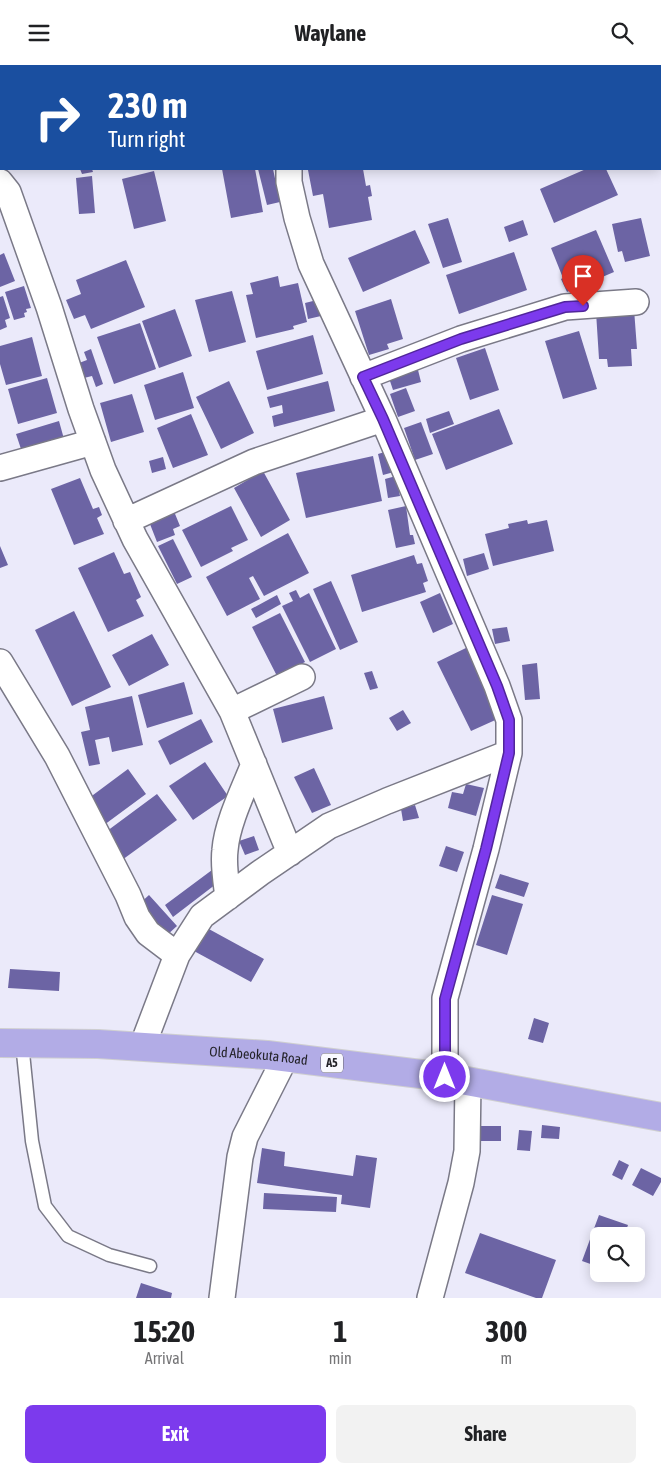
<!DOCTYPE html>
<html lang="en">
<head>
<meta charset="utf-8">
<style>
	body { margin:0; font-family:"Asap Condensed",sans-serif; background:#f2f2f2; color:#202124; height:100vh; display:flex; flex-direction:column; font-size:19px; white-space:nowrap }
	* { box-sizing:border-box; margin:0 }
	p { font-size:16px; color:#757577 }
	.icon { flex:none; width:28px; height:28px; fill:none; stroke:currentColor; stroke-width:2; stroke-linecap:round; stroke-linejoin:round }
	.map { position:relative; height:1233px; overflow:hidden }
	.drawer { display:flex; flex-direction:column; background:#fff; flex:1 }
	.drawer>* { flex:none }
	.hud { position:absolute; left:0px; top:0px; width:661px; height:105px; box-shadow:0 2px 12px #0003; background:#1a4fa0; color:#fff; overflow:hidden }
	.fabs { position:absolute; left:590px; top:1162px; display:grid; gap:10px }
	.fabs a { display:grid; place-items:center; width:55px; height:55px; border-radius:8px; background:#fff; box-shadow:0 2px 12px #0003; font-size:25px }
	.pin { position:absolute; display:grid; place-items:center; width:42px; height:42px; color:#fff; margin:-51px -21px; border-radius:50% 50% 50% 0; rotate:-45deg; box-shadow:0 0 5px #0007 }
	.pin .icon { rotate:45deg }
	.me { position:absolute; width:55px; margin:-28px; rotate:0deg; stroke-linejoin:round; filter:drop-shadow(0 0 4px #0008) }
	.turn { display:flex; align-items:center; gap:18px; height:105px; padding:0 25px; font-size:22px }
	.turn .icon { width:65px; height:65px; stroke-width:2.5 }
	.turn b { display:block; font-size:35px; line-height:42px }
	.eta { display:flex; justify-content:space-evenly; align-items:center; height:85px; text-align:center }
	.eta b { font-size:30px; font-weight:700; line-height:35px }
	.action { display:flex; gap:10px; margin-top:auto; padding:10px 25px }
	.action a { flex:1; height:58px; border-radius:8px; background:#7c3aed; color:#fff; font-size:20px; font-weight:700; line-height:58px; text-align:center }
	.action a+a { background:#f2f2f2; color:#202124 }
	header { display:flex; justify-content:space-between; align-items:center; height:65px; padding:0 25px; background:#fff; font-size:22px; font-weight:700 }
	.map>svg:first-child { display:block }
</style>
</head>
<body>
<header><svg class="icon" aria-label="menu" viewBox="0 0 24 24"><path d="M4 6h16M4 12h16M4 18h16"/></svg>Waylane<svg class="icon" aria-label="search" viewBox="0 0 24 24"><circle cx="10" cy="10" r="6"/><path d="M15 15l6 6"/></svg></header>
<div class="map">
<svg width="661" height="1233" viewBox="0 0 661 1233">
	<rect width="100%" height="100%" fill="#ebeafa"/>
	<path fill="#6c64a4" d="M 80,104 L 92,104 L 93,107 L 82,109 Z
		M 222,104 L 255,104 L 263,147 L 231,153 Z
		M 258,104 L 273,104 L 280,137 L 267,140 Z
		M 313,104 L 363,104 L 366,121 L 370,120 L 372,131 L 368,132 L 372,155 L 329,163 L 323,129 L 313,131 L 308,105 Z
		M 586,104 L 606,104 L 618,130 L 554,158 L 540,124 Z
		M 154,106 L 166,156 L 134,164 L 122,114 Z
		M 92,111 L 95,148 L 79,149 L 76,113 Z
		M 448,153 L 462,197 L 443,203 L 428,159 Z
		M 641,153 L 650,191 L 625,197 L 622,186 L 618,187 L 612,159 Z
		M 523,155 L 528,170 L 509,177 L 504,162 Z
		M 415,165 L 430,198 L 363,227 L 348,193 Z
		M 596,165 L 614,207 L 567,227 L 561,214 L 563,213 L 551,183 Z
		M 514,187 L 527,225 L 459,249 L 446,210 Z
		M 4,188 L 15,216 L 0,222 L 0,190 Z
		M 126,195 L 145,242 L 91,264 L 85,250 L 74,254 L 66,235 L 81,229 L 76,215 Z
		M 278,211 L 280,222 L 298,218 L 307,257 L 293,261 L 294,264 L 256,273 L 246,230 L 253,229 L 250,218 Z
		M 24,221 L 31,243 L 26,244 L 27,247 L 24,248 L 25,252 L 14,255 L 5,227 Z
		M 232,226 L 246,277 L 209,287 L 195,235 Z
		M 3,231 L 10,253 L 5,255 L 7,262 L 0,265 L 0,232 Z
		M 391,234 L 403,274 L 387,279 L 389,284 L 369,290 L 355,246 Z
		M 317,235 L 321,251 L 308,254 L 305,238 Z
		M 175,244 L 192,291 L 159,303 L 142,256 Z
		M 634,244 L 637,284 L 631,284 L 632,301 L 608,302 L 607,294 L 599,294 L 596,247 Z
		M 140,258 L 156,304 L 114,319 L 97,272 Z
		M 579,266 L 597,324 L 563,334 L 545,276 Z
		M 313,270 L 323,309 L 267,325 L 256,286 Z
		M 32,272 L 42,311 L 6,320 L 0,299 L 0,281 Z
		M 485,283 L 499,325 L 470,335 L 456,293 Z
		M 91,284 L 103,319 L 96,322 L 92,311 L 84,313 L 79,298 L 87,295 L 84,287 Z
		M 417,301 L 421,317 L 393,325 L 388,310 Z
		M 183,307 L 194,343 L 155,355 L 144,320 Z
		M 47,313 L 57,348 L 18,359 L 8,324 Z
		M 229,316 L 254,368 L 221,384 L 196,332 Z
		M 328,316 L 335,346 L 274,362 L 272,351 L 283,348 L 282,340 L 270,343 L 267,332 Z
		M 406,323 L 415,346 L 398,352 L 390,329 Z
		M 132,329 L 144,367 L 111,377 L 100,338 Z
		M 499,344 L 513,379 L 446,405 L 432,369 Z
		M 449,346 L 454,359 L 430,368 L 426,354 Z
		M 191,349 L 208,390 L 173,403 L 157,363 Z
		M 59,356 L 64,374 L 22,387 L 16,369 Z
		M 421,357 L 433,389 L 415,395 L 404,363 Z
		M 388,386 L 394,407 L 383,410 L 378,389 Z
		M 373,391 L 382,436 L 306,453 L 296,408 Z
		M 163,392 L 166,404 L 152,408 L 149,396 Z
		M 263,406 L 290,455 L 261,472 L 234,423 Z
		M 396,411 L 400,431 L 388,433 L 385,414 Z
		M 80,413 L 93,444 L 99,442 L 102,450 L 97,453 L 104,469 L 74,480 L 51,424 Z
		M 231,441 L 248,475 L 231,483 L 233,486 L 201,502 L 182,465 Z
		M 406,441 L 410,470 L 413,470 L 415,479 L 396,483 L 388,445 Z
		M 173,444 L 180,461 L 173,464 L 175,470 L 157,477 L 148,454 Z
		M 527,455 L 528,459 L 547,455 L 554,486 L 493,501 L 485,469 L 509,463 L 508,459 Z
		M 288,468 L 309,508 L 264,531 L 253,511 L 249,513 L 260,534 L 227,551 L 206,512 Z
		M 173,474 L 192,512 L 177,519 L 158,481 Z
		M 0,481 L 8,500 L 0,503 Z
		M 114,487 L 124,509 L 130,507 L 141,532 L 136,535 L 144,551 L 108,567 L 78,503 Z
		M 484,488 L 489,504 L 467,511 L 463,494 Z
		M 414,490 L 417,499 L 422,498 L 428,516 L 423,518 L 426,527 L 362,547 L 351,510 Z
		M 331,516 L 358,577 L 340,585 L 313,524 Z
		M 296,525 L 300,533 L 309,528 L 336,584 L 310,597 L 282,541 L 293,536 L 289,528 Z
		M 440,528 L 453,559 L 433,568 L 420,537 Z
		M 277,530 L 281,539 L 256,553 L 251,544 Z
		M 74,546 L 111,622 L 72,641 L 35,565 Z
		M 280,548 L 305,597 L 277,611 L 252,562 Z
		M 507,562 L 510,576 L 495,579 L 492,564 Z
		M 152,569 L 169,600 L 129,621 L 112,590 Z
		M 468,582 L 502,652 L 471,666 L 437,597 Z
		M 537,598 L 540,634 L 525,635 L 522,600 Z
		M 372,606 L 378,623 L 370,625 L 364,608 Z
		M 184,617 L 193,649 L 147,663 L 138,630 Z
		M 132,631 L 143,680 L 112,687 L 109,672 L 95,675 L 100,699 L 89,701 L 81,667 L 90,665 L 85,642 Z
		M 324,631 L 333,664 L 282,678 L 273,644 Z
		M 403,645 L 411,658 L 397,666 L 389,653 Z
		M 201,654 L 213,677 L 170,700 L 158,676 Z
		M 205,697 L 228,731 L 193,755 L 169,721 Z
		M 314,703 L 331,740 L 312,748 L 294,712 Z
		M 128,704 L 146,729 L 104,760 L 85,736 Z
		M 466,719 L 484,723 L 476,751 L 448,743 L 452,727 L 463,729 Z
		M 157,729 L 177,755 L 122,795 L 103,769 Z
		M 415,740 L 419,753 L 403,756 L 401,744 Z
		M 254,771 L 259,785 L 245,790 L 239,776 Z
		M 446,781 L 464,787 L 457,807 L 439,801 Z
		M 212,805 L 220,816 L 173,852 L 165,840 Z
		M 500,809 L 529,818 L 524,832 L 495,823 Z
		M 149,830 L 177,861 L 166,871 L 137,841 Z
		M 492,830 L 523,839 L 507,890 L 476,880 Z
		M 207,863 L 264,894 L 251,917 L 194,886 Z
		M 10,904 L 60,907 L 59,926 L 8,923 Z
		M 534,953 L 549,958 L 543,978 L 528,974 Z
		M 542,1060 L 560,1062 L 559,1074 L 541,1073 Z
		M 479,1061 L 501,1061 L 501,1076 L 479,1076 Z
		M 519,1065 L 532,1066 L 530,1086 L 517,1085 Z
		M 262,1083 L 285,1087 L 284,1101 L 353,1111 L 356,1090 L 377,1093 L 370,1143 L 341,1139 L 342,1130 L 257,1118 Z
		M 619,1095 L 629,1100 L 622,1115 L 612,1110 Z
		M 641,1103 L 661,1113 L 661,1117 L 653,1131 L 632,1120 Z
		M 264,1128 L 337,1132 L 336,1147 L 263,1144 Z
		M 599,1150 L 628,1160 L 624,1171 L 599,1171 L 599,1202 L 582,1196 Z
		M 480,1168 L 556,1195 L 542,1233 L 536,1233 L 465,1208 Z
		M 141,1218 L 172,1228 L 171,1233 L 136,1233 Z"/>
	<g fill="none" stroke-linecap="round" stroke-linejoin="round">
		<g stroke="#7a7987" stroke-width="15">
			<path id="service" d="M 22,978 L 32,1076 L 45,1141 L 68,1171 L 109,1190 L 150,1201"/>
		</g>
		<g stroke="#7a7987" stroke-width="28">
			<path id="minor" d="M 318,1 L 318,0
				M 289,104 L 289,117 L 297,153 L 311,199 L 383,354 L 497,621 L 509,655 L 509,688 L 486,784 L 445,933 L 445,1012
				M 0,117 L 8,127 L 49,242 L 81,344 L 103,405 L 135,474 L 232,646 L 290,788
				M 363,312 L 461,274 L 565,242 L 636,237
				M 0,403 L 93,377
				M 126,456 L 254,397 L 383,354
				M 0,597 L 57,691 L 128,830 L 137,852 L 148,868 L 177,890
				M 232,646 L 302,612
				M 228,832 C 226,816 223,800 225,785 C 227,758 244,724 254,699
				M 142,982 L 177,890 L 202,851 L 260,808 L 329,761 L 387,736 L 509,688
				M 222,1233 L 240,1092 L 245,1072 L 285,993
				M 430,1233 L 461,1118 L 467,1086 L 468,1016"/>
		</g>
		<g stroke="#cfcfd0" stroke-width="30">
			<g id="trunk">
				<path id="s1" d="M 0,978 L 98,979 L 267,990 L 445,1012 L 661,1052"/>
			</g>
		</g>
		<use href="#service" stroke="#fff" stroke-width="12"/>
		<use href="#minor" stroke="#fff" stroke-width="25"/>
		<use href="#trunk" stroke="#b2ace6" stroke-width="28"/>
	</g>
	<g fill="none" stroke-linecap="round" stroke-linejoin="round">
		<g stroke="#51269a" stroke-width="12">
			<path id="route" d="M 445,1012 L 445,934 L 486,784 L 509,688 L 509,655 L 497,621 L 383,354 L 363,312 L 461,274 L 565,242 L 583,241"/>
		</g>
		<use href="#route" stroke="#7c3aed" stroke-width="9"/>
	</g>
	<g text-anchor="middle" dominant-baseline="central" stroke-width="5" stroke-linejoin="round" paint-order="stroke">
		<rect fill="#f9f9ff" stroke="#646369" stroke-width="1" x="321" y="988.5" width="22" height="19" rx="4"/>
		<g font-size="12" font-weight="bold" fill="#242329">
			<text x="332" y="998">A5</text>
		</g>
		<g font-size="14" fill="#242329" stroke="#f9f9ff">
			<text stroke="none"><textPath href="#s1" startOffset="259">Old Abeokuta Road</textPath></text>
		</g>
	</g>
</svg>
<div class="fabs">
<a><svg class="icon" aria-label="search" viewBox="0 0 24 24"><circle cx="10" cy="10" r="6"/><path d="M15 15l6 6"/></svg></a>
</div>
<div class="pin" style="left:583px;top:241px;background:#d93025"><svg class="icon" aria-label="arrive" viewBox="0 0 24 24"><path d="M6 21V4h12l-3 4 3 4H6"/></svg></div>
<svg class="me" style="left:445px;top:1012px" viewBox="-20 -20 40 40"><circle r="17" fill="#7c3aed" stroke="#fff" stroke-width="3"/><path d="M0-11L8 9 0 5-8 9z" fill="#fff"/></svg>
<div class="hud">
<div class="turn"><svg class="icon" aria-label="right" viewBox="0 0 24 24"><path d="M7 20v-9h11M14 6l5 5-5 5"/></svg><div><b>230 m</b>Turn right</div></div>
</div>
</div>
<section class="drawer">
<div class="eta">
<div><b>15:20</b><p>Arrival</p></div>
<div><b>1</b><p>min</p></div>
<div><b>300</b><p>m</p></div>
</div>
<div class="action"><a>Exit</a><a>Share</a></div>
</section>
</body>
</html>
